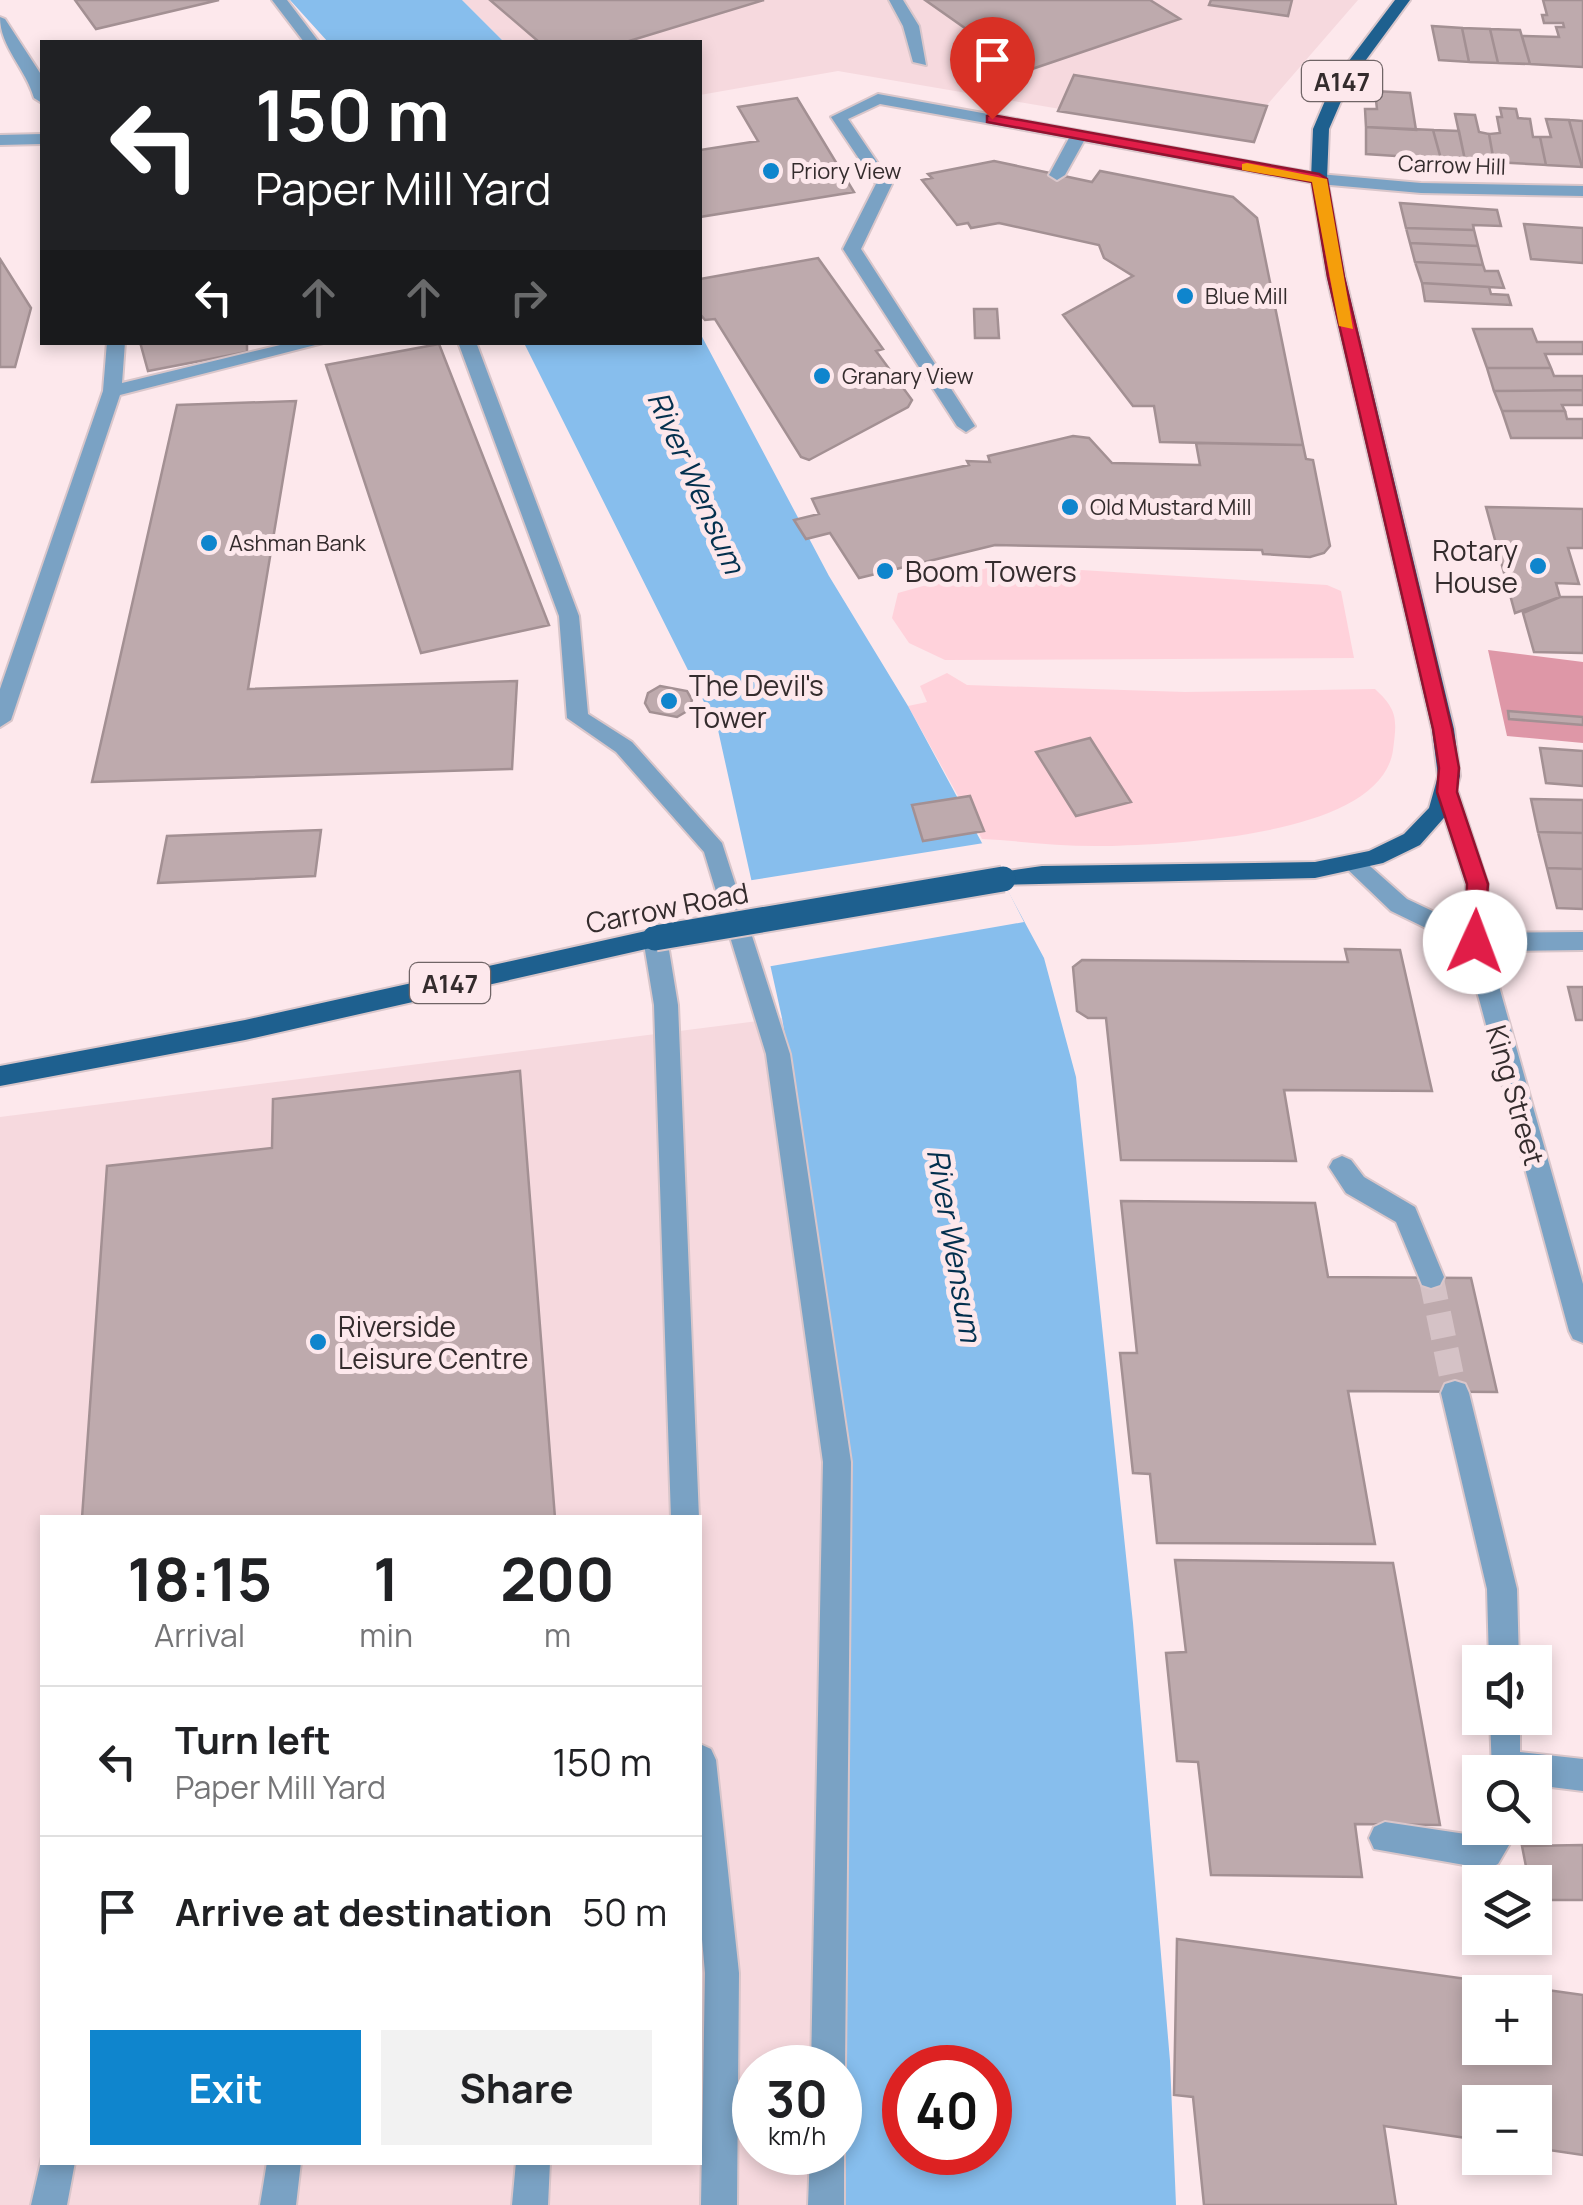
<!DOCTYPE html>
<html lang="en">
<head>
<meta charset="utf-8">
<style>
	body { margin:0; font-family:Manrope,sans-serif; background:#f2f2f2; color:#202124; height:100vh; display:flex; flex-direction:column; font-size:38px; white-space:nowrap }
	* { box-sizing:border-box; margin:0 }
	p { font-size:32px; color:#757577 }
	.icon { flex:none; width:55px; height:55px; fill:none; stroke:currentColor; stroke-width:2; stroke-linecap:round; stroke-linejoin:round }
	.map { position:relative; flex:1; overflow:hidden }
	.details { position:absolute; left:40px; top:1515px; width:662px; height:650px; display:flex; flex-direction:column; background:#fff; border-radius:0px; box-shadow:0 5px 15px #0003 }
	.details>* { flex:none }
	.top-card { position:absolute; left:40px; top:40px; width:662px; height:305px; border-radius:0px; box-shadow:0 5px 15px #0003; background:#202124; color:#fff; overflow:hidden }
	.buttons { position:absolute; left:1462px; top:1645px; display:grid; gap:20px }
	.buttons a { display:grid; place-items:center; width:90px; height:90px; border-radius:0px; background:#fff; box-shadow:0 5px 15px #0003; font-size:50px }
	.speed { position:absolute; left:732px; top:2045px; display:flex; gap:20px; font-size:50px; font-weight:700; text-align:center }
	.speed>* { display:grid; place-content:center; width:130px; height:130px; border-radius:50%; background:#fff; box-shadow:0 5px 15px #0003; line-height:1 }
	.speed small { font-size:25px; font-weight:400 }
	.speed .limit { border:15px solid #d22; background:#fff; color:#111 }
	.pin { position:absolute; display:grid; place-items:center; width:85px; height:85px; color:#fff; margin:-102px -42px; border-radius:50% 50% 50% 0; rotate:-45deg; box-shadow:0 0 10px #0007 }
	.pin .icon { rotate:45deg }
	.me { position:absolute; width:110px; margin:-55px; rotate:2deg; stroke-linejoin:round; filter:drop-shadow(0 0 8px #0008) }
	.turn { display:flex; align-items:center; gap:35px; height:210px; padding:0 50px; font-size:45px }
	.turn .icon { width:130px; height:130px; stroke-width:2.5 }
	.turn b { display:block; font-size:70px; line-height:85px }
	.lanes { display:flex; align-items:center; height:95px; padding:0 50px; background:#0003; justify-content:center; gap:50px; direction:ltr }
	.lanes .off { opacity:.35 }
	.eta { display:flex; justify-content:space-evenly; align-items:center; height:170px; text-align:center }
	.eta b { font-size:60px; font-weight:700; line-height:70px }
	.primary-button { display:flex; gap:20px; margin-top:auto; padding:20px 50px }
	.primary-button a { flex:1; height:115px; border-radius:0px; background:#0f85cd; color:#fff; font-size:40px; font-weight:700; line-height:115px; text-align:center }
	.primary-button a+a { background:#f2f2f2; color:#202124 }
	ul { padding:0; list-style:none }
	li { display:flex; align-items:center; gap:30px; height:150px; padding:0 50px; border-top:2px solid #e0e0e0 }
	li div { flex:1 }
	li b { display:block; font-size:38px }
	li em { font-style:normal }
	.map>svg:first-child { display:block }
</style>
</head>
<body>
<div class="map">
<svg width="1583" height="2205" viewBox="0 0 1583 2205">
	<rect width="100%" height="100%" fill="#fde8ec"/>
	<path fill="#f6d9de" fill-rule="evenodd" d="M 462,0 L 1358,0 L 1267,105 L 1254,142 L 838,71 L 700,95 L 700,42 L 504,42 Z
		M 782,1018 L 805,1151 L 837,1464 L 833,2067 L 755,2068 L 755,2152 L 833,2153 L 832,2205 L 0,2205 L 0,1117 ZM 42,1518 L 700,1518 L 700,2162 L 42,2162 Z"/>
	<path fill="#ffd2db" d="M 998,565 L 1327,585 L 1341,591 L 1354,658 L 945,660 L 909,643 L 892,618 L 898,593 Z
		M 947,673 L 967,685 L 1185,692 L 1375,689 C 1398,710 1397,720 1393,750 C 1381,837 1172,844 1105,846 C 1064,847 1022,841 982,839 L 908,706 L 927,702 L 920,686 Z"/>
	<path fill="#de97a7" d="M 1488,650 L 1583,662 L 1583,717 L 1508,712 L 1510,719 L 1583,725 L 1583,743 L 1507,736 Z"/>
	<path fill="#87beed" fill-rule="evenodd" d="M 290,0 L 462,0 L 504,42 L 328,42 Z
		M 700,333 L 829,576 L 908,706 L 1044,958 L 1076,1077 L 1133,1623 L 1170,2061 L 1176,2205 L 832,2205 L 840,2152 L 837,1464 L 805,1151 L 782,1018 L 718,730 L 524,343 L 700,342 ZM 905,2068 L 990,2068 L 990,2152 L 905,2152 Z"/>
	<path fill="#fde8ec" d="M 984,843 L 1024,922 L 766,967 L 746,881 Z"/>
	<path fill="#beaaad" stroke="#a39093" stroke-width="2.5" fill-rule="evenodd" d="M 75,0 L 219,0 L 96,29 Z
		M 490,0 L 764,0 L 626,42 L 539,42 Z
		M 925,0 L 1150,0 L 1180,19 L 1026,71 Z
		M 1211,0 L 1292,0 L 1288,16 L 1209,5 Z
		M 1543,0 L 1583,0 L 1583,67 L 1530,64 L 1522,36 L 1559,37 L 1556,27 L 1564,27 L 1563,23 L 1544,23 L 1542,15 L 1547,15 Z
		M 1432,26 L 1462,28 L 1469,62 L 1439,60 Z
		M 1462,28 L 1490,29 L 1498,63 L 1469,62 Z
		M 1490,29 L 1520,30 L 1530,64 L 1498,63 Z
		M 1074,75 L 1267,106 L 1254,142 L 1058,111 Z
		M 1375,91 L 1410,93 L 1416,130 L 1366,127 L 1365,109 L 1377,109 Z
		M 797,98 L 854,192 L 700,217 L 700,150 L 758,141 L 738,107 Z
		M 1500,108 L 1516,109 L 1518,118 L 1530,119 L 1533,137 L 1540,137 L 1546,165 L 1494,162 L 1489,134 L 1500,133 L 1497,117 L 1502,117 Z
		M 1455,114 L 1475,115 L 1479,132 L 1489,134 L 1494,162 L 1465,160 Z
		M 1546,119 L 1569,120 L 1582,167 L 1546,165 L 1540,137 L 1551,137 Z
		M 1569,120 L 1583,121 L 1583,167 L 1582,167 Z
		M 1366,127 L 1433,130 L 1441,159 L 1366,154 Z
		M 1433,130 L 1459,131 L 1465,160 L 1441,159 Z
		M 994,161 L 1092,182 L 1100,171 L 1233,197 L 1257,218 L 1303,445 L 1160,442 L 1154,406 L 1133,406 L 1063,315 L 1133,276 L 1104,258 L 1099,245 L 999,223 L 971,228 L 968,223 L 957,225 L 922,180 L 932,178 L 928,174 Z
		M 1400,203 L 1497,210 L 1501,226 L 1473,225 L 1474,230 L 1406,228 Z
		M 1524,224 L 1583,228 L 1583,263 L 1531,259 Z
		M 1406,228 L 1474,230 L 1478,246 L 1410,243 Z
		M 1410,243 L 1478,246 L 1483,265 L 1415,262 Z
		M 818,258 L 883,349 L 876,351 L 912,400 L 908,407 L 809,460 L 801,457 L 715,319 L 705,320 L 700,314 L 700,279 Z
		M 0,259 L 31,308 L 15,367 L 0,367 Z
		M 1415,262 L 1483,265 L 1485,271 L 1498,271 L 1504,288 L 1422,283 Z
		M 1422,283 L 1489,287 L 1491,294 L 1508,295 L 1511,305 L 1425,301 Z
		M 974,309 L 997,309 L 999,338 L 975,338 Z
		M 1473,329 L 1532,329 L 1537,342 L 1583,342 L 1583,354 L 1545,354 L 1551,368 L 1487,368 Z
		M 140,342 L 247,342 L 247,352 L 148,371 Z
		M 439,344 L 549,625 L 421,653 L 326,365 Z
		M 1487,368 L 1551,368 L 1554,376 L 1583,376 L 1583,390 L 1494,391 Z
		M 1583,390 L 1583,405 L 1562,405 L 1565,411 L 1502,411 L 1494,391 Z
		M 296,401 L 248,689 L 517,681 L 512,769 L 92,782 L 177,405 Z
		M 1502,411 L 1565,411 L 1567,419 L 1583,419 L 1583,438 L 1511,438 Z
		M 1073,436 L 1089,438 L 1112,463 L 1200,465 L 1196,443 L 1303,445 L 1306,459 L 1313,460 L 1330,546 L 1324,553 L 1310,557 L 1263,554 L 1262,550 L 995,545 L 859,578 L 830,533 L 806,539 L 794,520 L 819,514 L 812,499 L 969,465 L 967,461 L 990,462 L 988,456 Z
		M 1486,507 L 1583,509 L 1583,548 L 1568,548 L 1579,584 L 1556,583 L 1560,597 L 1515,613 Z
		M 1560,597 L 1583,597 L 1583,653 L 1534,652 L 1523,613 Z
		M 660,686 L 687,691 L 692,700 L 689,710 L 677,717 L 650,712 L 645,703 L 648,693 Z
		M 1508,711 L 1583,717 L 1583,725 L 1509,719 Z
		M 1090,738 L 1131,802 L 1076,816 L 1036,752 Z
		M 1540,748 L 1583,751 L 1583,786 L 1546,783 Z
		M 970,796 L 984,831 L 923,841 L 912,805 Z
		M 1531,799 L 1583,800 L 1583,833 L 1538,832 Z
		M 321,830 L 315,876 L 158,883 L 167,836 Z
		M 1538,832 L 1583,833 L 1583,869 L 1547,868 Z
		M 1547,868 L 1583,869 L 1583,909 L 1557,908 Z
		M 1345,949 L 1400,950 L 1432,1091 L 1284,1090 L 1296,1161 L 1121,1160 L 1106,1018 L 1088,1018 L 1077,1011 L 1073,967 L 1082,960 L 1348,962 Z
		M 1568,987 L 1583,987 L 1583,1020 L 1576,1020 Z
		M 520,1071 L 555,1518 L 82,1518 L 107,1166 L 272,1148 L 273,1099 Z
		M 1121,1201 L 1315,1203 L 1328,1277 L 1471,1278 L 1497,1392 L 1348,1391 L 1375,1544 L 1157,1543 L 1150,1474 L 1133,1473 L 1120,1353 L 1137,1353 Z
		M 1175,1560 L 1393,1563 L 1440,1825 L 1355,1824 L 1362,1877 L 1211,1875 L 1198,1762 L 1177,1761 L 1166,1653 L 1186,1652 Z
		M 1583,1845 L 1583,1900 L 1535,1900 L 1535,1882 L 1529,1882 L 1522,1846 Z
		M 1177,1939 L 1583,1995 L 1583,2155 L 1535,2148 L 1535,2102 L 1480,2102 L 1480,2140 L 1384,2126 L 1396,2205 L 1204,2205 L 1193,2097 L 1174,2095 ZM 1480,1992 L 1535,1992 L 1535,2048 L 1480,2048 Z"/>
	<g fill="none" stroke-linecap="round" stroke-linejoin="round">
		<path stroke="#d5c2c6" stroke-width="25" stroke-dasharray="25 12" stroke-linecap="butt" d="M 1431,1277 L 1455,1393"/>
		<g stroke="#d9c6ca" stroke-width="4">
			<path id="minor" d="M 272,0 L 287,0 L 319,42 L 304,42 Z
				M 889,0 L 903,0 L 919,26 L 926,65 L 913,62 L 903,26 Z
				M 0,17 L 5,19 L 42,76 L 42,103 L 34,98 C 26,69 0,47 0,17 Z
				M 878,94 L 1319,174 L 1421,183 L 1583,186 L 1583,196 L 1421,193 L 1319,184 L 1084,141 L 1065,175 L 1057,180 L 1049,175 L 1069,138 L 880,104 L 848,119 L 892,184 L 861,249 L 975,426 L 966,432 L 957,426 L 843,249 L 876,184 L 831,117 Z
				M 42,134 L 42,144 L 0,145 L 0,135 Z
				M 107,342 L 125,342 L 122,383 L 293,342 L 327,342 L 120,395 L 11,720 L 0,727 L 0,689 L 103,391 Z
				M 458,342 L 476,342 L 579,616 L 588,714 L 632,742 L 722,843 L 790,1054 L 851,1462 L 845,2068 L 840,2080 L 840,2068 L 811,2068 L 823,1462 L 766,1054 L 704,852 L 616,752 L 567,718 L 559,616 Z
				M 1447,784 L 1458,792 L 1488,884 L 1487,933 L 1583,932 L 1583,950 L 1489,951 L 1583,1284 L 1583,1343 L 1573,1339 L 1569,1331 L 1465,947 L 1391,911 L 1343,865 L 1346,859 L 1362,859 L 1407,899 L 1464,926 L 1466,884 L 1436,792 Z
				M 655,929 L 667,938 L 678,1005 L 699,1518 L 671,1518 L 654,1005 L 643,938 Z
				M 1342,1156 L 1351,1160 L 1364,1177 L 1415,1207 L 1444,1277 L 1440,1285 L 1431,1288 L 1422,1285 L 1396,1222 L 1346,1193 L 1329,1167 L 1333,1160 Z
				M 1455,1381 L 1465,1384 L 1469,1393 L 1517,1589 L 1519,1662 L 1489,1662 L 1487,1589 L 1441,1393 L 1445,1384 Z
				M 1490,1718 L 1520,1718 L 1520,1752 L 1583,1759 L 1583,1791 L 1535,1785 L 1535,1772 L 1492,1772 Z
				M 700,1744 L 711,1749 L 716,1760 L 739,1973 L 737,2205 L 701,2205 L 705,1973 L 700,1917 Z
				M 1385,1822 L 1479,1836 L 1485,1828 L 1519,1828 L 1498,1864 L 1487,1869 L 1374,1849 L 1369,1838 L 1374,1827 Z
				M 840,2142 L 844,2152 L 844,2205 L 808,2205 L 810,2152 L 840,2152 Z
				M 42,2157 L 42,2162 L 75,2162 L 67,2205 L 31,2205 Z
				M 267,2162 L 301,2162 L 296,2205 L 260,2205 Z
				M 516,2162 L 550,2162 L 548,2205 L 512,2205 Z"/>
		</g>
		<g stroke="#d9c6ca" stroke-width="4">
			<path id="major" d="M 1395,0 L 1410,0 L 1349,83 L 1329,129 L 1327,179 L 1345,277 L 1454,729 L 1460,776 L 1450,811 L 1420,845 L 1383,863 L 1315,878 L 995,885 L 992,879 L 995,873 L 1042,866 L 1315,862 L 1369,851 L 1404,834 L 1429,808 L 1438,776 L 1432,729 L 1327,277 L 1311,179 L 1313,129 L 1333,82 Z
				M 655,929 L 667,938 L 655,947 L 245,1040 L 0,1086 L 0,1066 L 245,1020 Z"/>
		</g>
		<use href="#minor" fill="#7aa2c4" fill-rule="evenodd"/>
		<use href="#major" fill="#1e608f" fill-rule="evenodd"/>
		<g stroke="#d9c6ca" stroke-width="29" stroke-linecap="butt">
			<path id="major-bridge" d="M 655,938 L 1003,879"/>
		</g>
		<use href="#major-bridge" stroke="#1e608f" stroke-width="25"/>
	</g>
	<path fill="#e11d48" stroke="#92132f" stroke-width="2.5" d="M 992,115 L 1319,174 L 1327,179 L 1344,277 L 1452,729 L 1459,768 L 1457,792 L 1488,884 L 1483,948 L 1475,950 L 1465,942 L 1467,884 L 1437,792 L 1439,768 L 1433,729 L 1328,277 L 1312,182 L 987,122 L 987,116 Z"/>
	<path fill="#f59e0b" d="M 1247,163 L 1327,179 L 1353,329 L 1339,326 L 1312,182 L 1242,170 L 1242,164 Z"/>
	<g fill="#0f85cd" stroke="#fde8ec" stroke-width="4">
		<circle cx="771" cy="171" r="10"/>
		<circle cx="1185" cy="296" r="10"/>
		<circle cx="822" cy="376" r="10"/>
		<circle cx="1070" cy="507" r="10"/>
		<circle cx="209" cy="543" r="10"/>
		<circle cx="1538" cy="566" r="10"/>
		<circle cx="885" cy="571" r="10"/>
		<circle cx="669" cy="701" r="10"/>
		<circle cx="318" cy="1342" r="10"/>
	</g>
	<g text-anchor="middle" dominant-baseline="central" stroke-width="10" stroke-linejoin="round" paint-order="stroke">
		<g font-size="22" fill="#342c2d" stroke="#fde8ec">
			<text transform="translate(1452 165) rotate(2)">Carrow Hill</text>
		</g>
		<g font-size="22" fill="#342c2d" stroke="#fde8ec" text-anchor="start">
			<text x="791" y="171">Priory View</text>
			<text x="1205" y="296">Blue Mill</text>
			<text x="842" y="376">Granary View</text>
			<text x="1090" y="507">Old Mustard Mill</text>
			<text x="229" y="543">Ashman Bank</text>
		</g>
		<g fill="#fde8ec" stroke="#706466" stroke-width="2.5">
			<rect x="1302" y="61" width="80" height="40" rx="8"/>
			<rect x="410" y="963" width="80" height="40" rx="8"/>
		</g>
		<g font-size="25" font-weight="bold" fill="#342c2d">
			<text x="1342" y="81">A147</text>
			<text x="450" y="983">A147</text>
		</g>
		<g font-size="28" fill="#342c2d" stroke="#fde8ec" text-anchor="start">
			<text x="1518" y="550" text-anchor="end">Rotary<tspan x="1518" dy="32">House</tspan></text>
			<text x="905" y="571">Boom Towers</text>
			<text x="689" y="685">The Devil's<tspan x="689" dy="32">Tower</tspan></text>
			<text x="338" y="1326">Riverside<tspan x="338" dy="32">Leisure Centre</tspan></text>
		</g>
		<g font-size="28" fill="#342c2d" stroke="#fde8ec">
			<text transform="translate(667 907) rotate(-11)">Carrow Road</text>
			<text transform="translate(1516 1095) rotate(74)">King Street</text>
		</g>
		<g font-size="30" font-style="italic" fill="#03304e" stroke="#fde8ec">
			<text transform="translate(697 482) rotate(66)">River Wensum</text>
			<text transform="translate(955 1245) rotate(80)">River Wensum</text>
		</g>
	</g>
</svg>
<div class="buttons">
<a><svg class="icon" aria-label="sound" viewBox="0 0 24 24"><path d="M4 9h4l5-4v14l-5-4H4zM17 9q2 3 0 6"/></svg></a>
<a><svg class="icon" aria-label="search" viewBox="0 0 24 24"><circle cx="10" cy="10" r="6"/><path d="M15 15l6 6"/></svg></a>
<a><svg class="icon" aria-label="layers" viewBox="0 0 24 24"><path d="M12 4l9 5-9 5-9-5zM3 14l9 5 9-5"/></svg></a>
<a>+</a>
<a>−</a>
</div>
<div class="speed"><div>30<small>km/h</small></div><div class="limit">40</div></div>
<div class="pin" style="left:992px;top:119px;background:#d93025"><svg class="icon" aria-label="arrive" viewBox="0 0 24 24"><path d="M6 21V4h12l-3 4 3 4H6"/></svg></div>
<svg class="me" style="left:1475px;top:942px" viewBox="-20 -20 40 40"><circle r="19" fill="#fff"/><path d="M0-13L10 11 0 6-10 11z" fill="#e11d48"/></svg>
<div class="top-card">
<div class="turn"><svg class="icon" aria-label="left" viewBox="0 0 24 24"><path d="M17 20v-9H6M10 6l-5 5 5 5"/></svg><div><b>150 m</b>Paper Mill Yard</div></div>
<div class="lanes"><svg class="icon" aria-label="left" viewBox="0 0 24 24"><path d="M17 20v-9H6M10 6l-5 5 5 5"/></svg><svg class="icon off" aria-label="ahead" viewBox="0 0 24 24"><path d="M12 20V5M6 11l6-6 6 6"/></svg><svg class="icon off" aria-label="ahead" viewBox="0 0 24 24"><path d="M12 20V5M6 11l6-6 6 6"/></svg><svg class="icon off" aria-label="right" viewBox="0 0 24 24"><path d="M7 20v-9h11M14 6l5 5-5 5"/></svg></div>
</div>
<section class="details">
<div class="eta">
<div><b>18:15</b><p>Arrival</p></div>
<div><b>1</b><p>min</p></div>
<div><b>200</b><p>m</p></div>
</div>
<ul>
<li><svg class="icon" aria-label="left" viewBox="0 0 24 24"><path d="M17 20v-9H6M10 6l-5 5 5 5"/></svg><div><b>Turn left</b><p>Paper Mill Yard</p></div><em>150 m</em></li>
<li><svg class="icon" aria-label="arrive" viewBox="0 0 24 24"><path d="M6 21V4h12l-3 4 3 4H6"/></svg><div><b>Arrive at destination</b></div><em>50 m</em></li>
</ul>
<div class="primary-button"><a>Exit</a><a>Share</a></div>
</section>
</div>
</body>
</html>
